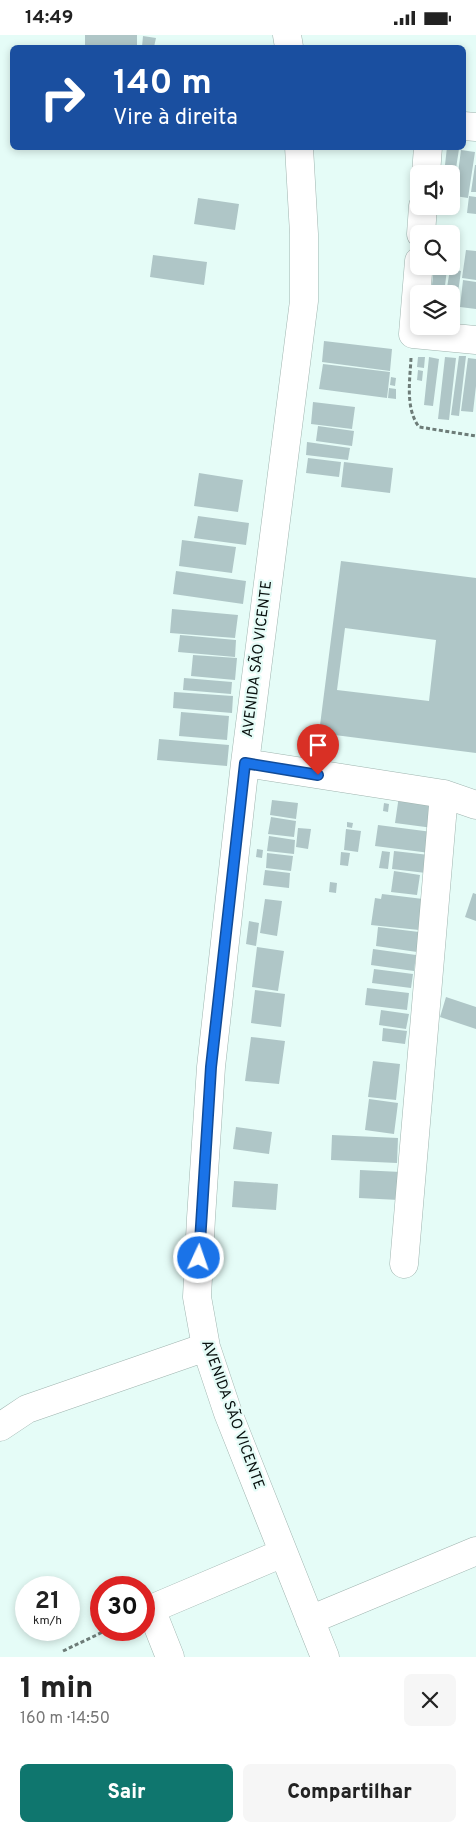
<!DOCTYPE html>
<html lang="pt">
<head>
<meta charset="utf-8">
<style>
	body { margin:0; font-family:Overpass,sans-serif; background:#f6f6f6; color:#222; height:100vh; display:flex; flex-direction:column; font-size:19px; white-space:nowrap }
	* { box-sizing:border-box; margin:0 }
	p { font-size:16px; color:#767676 }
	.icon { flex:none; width:28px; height:28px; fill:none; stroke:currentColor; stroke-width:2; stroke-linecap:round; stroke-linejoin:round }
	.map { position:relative; height:1622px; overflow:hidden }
	.side { display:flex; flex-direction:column; background:#fff; flex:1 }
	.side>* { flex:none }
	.banner { position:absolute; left:10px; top:10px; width:456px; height:105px; border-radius:8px; box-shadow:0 2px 8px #0003; background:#1a4fa0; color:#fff; overflow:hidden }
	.tools { position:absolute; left:410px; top:130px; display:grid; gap:10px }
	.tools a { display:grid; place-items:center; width:50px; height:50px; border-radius:8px; background:#fff; box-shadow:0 2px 8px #0003; font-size:25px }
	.speed { position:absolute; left:15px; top:1541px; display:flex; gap:10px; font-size:25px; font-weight:700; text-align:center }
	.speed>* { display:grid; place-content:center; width:65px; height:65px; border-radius:50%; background:#fff; box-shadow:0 2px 8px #0003; line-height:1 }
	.speed small { font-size:12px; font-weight:400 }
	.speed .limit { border:8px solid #d22; background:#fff; color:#111 }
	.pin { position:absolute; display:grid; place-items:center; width:42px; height:42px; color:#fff; margin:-51px -21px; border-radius:50% 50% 50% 0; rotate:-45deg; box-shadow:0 0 5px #0007 }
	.pin .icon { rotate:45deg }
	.me { position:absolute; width:55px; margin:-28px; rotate:3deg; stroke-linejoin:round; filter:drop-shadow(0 0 4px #0008) }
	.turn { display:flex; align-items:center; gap:18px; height:105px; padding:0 20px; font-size:22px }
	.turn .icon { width:65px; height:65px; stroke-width:2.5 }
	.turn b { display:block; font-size:35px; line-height:42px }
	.round { display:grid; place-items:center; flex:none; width:52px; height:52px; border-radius:8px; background:#f6f6f6 }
	.head { display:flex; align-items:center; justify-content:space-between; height:85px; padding:0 20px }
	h1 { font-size:30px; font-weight:800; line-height:38px }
	.cta { display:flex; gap:10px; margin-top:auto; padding:10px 20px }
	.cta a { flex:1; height:58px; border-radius:8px; background:#0f766e; color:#fff; font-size:20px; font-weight:800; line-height:58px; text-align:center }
	.cta a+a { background:#f6f6f6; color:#222 }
	.status { display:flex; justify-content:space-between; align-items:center; height:35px; padding:0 25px; background:#fff; direction:ltr }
	.status svg { height:14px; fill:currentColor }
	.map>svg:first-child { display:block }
</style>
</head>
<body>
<div class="status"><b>14:49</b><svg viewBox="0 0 49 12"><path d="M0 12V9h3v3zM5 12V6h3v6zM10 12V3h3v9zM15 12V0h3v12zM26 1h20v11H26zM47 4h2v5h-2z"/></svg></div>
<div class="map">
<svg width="476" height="1622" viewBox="0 0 476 1622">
	<rect width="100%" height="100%" fill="#e5fcf7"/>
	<path fill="#afc6c7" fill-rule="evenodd" d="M 85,0 L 137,0 L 137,12 L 85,12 Z
		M 143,1 L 156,3 L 154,12 L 142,12 Z
		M 447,112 L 459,114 L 452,159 L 451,139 L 444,139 Z
		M 461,115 L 475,117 L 468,163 L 455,161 Z
		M 475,130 L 476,130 L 476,157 L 471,157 Z
		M 469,161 L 476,162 L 476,179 L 467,178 Z
		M 198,163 L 239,169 L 235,195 L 194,189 Z
		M 451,165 L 456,166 L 454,175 L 439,173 L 439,171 L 451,171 Z
		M 466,215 L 476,216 L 476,245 L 462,243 Z
		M 153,220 L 207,227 L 204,250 L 150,242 Z
		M 434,232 L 447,234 L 444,259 L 431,259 Z
		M 450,234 L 461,236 L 455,280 L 451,280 L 451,259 L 446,259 Z
		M 463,245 L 476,247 L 476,274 L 460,272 Z
		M 324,306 L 392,314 L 390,336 L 322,327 Z
		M 459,321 L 466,321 L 459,381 L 451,380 Z
		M 418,322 L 425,322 L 424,333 L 417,332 Z
		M 429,322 L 439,324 L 433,371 L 424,370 Z
		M 445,322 L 456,323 L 449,385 L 438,384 Z
		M 468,323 L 476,324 L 476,351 L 473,377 L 461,376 Z
		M 323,329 L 390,337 L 387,363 L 319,354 Z
		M 418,335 L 423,336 L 422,346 L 417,345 Z
		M 391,342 L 396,343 L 395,351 L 390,350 Z
		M 389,353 L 396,354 L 396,364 L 388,363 Z
		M 313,367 L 355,372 L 352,394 L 311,389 Z
		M 318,391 L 354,396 L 352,411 L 316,406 Z
		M 307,407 L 350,413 L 348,425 L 306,420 Z
		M 308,423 L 341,427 L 339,442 L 306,438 Z
		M 344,427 L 393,433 L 390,458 L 341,452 Z
		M 199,438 L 243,445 L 238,477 L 194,471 Z
		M 198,481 L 249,488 L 246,510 L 194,503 Z
		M 182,505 L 236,512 L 232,538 L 179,531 Z
		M 341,526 L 476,543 L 476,718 L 319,698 ZM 345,593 L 436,605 L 429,666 L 337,655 Z
		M 176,536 L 246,546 L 243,569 L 173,559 Z
		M 172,574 L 238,580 L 235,603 L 170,598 Z
		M 180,600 L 236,605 L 235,622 L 178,617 Z
		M 193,620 L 237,623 L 235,645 L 191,641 Z
		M 184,643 L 232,647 L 231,659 L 183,655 Z
		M 174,657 L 233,661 L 232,678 L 173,673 Z
		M 181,677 L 229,681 L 227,705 L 179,701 Z
		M 159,704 L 229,710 L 227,731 L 157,725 Z
		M 399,761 L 436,766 L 433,793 L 395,788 Z
		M 272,765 L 298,768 L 296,784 L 270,780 Z
		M 384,768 L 389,769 L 388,777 L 383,776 Z
		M 271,782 L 296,786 L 294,802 L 268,799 Z
		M 347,787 L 353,788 L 352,793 L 347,792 Z
		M 378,790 L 432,797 L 430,818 L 375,811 Z
		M 298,793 L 311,794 L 308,814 L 296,812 Z
		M 346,794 L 361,796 L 358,817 L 344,815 Z
		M 269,801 L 295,805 L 294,819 L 267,816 Z
		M 257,814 L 263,815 L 262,823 L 256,822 Z
		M 382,816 L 390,817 L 388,834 L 379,833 Z
		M 394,816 L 429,820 L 426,838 L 392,834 Z
		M 341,817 L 350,818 L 348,831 L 340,830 Z
		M 267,818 L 293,821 L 291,836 L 266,833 Z
		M 265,835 L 290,838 L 289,853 L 263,850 Z
		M 394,836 L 420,840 L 417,860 L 391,857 Z
		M 330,847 L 337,848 L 336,858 L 329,857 Z
		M 473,858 L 476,859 L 476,886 L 465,882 Z
		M 382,859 L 423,864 L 419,895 L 371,890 L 375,863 L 381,864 Z
		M 265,864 L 282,866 L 277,901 L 260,898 Z
		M 249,886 L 259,888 L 256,911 L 246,909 Z
		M 378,892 L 419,897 L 417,917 L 376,911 Z
		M 257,912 L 284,916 L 278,956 L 252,952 Z
		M 373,914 L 416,920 L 414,936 L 371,930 Z
		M 374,934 L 413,939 L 411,953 L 372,948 Z
		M 367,953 L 409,958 L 407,975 L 365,970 Z
		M 255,955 L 285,959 L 281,992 L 251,988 Z
		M 446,962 L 476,972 L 476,994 L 440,982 Z
		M 381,975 L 409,979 L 406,994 L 379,990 Z
		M 383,993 L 407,996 L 405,1009 L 382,1006 Z
		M 251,1002 L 285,1006 L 279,1049 L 245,1046 Z
		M 373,1026 L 400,1029 L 396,1065 L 368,1062 Z
		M 369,1064 L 398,1068 L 394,1099 L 365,1095 Z
		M 236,1092 L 272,1097 L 269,1119 L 233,1114 Z
		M 332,1100 L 398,1103 L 397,1128 L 331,1125 Z
		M 360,1135 L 401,1137 L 399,1165 L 359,1163 Z
		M 234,1146 L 278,1149 L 276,1175 L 232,1172 Z"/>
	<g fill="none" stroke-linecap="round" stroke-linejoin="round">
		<g stroke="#9fb4af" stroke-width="29">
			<path id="minor" d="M 287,0 L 289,12
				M 464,91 L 476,92
				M 299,112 L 304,199 L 304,266 L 245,728 L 211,1032 L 201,1183 L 197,1262 L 206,1312 L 228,1378 L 325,1622
				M 426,139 L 428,112
				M 421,199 L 423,171
				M 419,226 L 413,299 L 476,305
				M 245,728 L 444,759 L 476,770
				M 404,1229 L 444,759
				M 0,1392 L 27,1374 L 206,1312
				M 310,1585 L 476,1516
				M 170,1622 L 151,1574 L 283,1518"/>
		</g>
		<path stroke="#6d7c78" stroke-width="3" stroke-dasharray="4 2.5" stroke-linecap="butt" d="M 411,323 C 410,345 405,373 419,392 L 476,401
			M 63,1616 L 107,1595"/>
		<use href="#minor" stroke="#fff" stroke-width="28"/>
	</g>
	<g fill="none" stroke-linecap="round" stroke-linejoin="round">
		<g stroke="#114b97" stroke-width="12">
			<path id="route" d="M 199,1223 L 211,1032 L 245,728 L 318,740"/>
		</g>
		<use href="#route" stroke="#1a73e8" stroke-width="9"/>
	</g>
	<g text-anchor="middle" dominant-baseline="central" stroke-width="4.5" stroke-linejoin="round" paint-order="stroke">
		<g font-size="15" fill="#08100e" stroke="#e5fcf7">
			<text transform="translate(258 624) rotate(-83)">AVENIDA SÃO VICENTE</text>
			<text transform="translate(232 1380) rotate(70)">AVENIDA SÃO VICENTE</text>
		</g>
	</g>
</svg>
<div class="tools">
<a><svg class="icon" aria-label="sound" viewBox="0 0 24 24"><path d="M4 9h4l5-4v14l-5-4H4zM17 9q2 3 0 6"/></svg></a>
<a><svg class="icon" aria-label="search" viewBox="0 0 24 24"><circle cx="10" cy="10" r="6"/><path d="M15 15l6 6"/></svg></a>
<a><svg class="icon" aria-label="layers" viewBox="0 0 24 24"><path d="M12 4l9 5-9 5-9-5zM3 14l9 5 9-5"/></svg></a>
</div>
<div class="speed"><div>21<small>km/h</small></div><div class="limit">30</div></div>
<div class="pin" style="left:318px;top:740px;background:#d93025"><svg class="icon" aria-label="arrive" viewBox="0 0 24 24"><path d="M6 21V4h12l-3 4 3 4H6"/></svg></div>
<svg class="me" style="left:199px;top:1223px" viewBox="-20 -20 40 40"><circle r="17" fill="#1a73e8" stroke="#fff" stroke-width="3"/><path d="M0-11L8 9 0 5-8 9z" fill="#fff"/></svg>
<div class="banner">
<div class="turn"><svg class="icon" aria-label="right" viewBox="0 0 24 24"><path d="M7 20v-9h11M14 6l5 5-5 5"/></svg><div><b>140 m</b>Vire à direita</div></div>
</div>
</div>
<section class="side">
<div class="head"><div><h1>1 min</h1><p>160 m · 14:50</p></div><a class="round"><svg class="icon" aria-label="close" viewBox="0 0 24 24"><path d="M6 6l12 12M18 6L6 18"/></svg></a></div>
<div class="cta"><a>Sair</a><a>Compartilhar</a></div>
</section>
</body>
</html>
